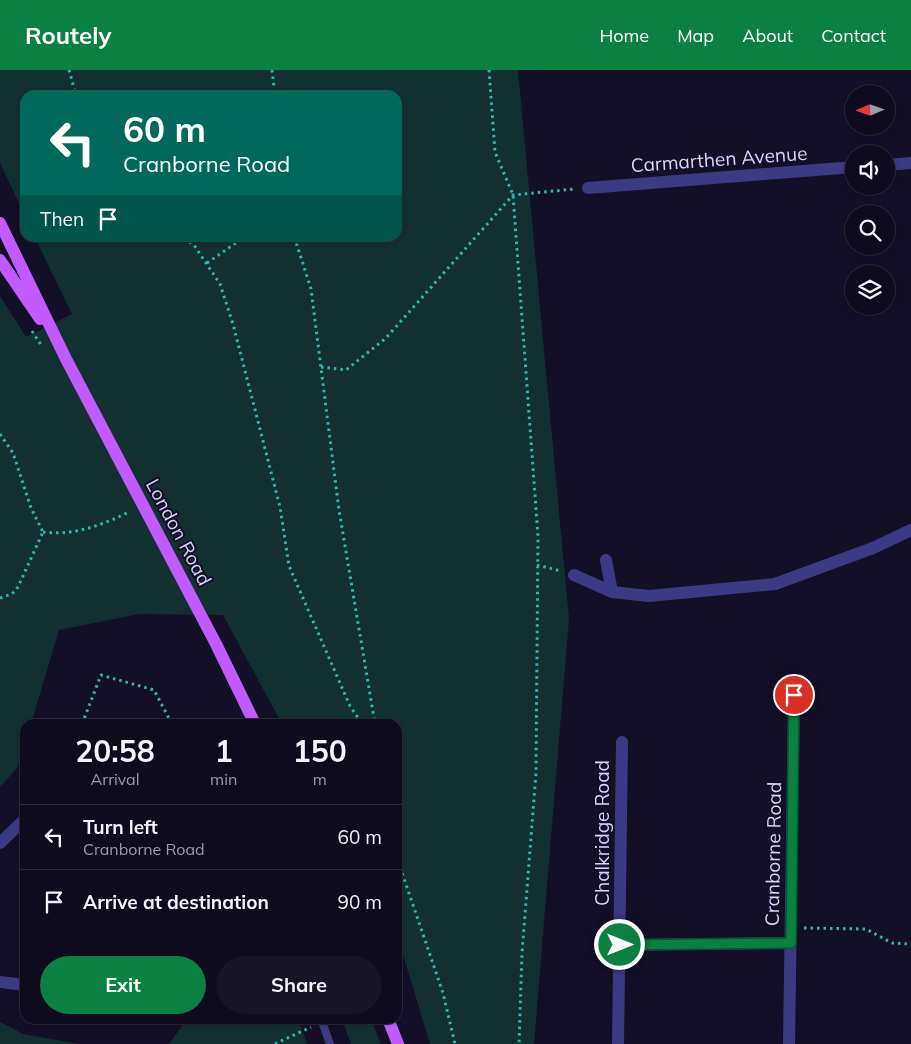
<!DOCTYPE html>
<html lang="en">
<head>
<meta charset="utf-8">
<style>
	body { margin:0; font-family:Mulish,sans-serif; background:#171425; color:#f1f3f6; height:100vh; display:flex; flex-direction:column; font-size:19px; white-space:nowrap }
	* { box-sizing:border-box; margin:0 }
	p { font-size:16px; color:#9b9ba3 }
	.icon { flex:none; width:28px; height:28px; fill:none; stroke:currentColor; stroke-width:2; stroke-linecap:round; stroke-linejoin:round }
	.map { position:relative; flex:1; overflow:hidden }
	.panel { position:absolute; left:20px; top:649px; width:382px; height:305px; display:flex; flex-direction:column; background:#0e0b1c; border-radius:15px; box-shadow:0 1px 4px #0004,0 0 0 1px #2e2b3b }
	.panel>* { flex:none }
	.hud { position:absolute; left:20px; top:20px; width:382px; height:152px; border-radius:15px; box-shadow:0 1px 4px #0004,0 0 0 1px #2e2b3b; background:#00695c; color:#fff; overflow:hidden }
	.needle { width:32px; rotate:268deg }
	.controls { position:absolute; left:845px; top:15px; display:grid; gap:10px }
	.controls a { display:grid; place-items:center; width:50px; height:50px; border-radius:50%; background:#0e0b1c; box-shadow:0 1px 4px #0004,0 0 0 1px #2e2b3b; font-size:25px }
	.pin { position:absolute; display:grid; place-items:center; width:42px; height:42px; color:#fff; margin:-21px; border:2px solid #fff; border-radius:50%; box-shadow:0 1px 5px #0007 }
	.me { position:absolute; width:55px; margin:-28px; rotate:90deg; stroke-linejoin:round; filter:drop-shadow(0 0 4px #0008) }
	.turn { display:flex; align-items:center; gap:18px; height:105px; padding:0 20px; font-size:22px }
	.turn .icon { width:65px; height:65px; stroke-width:2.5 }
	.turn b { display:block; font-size:35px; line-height:42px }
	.then { display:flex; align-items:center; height:48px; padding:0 20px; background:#0003; gap:10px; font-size:19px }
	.eta { display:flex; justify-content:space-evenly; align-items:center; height:85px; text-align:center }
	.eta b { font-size:30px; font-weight:700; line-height:35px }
	.button { display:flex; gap:10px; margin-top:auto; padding:10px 20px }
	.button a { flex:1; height:58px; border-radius:30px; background:#0b8043; color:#fff; font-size:20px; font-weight:700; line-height:58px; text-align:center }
	.button a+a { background:#171425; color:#f1f3f6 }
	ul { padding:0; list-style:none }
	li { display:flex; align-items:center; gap:15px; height:65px; padding:0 20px; border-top:1px solid #2e2b3b }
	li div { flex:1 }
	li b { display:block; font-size:19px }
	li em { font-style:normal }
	header { display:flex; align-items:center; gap:30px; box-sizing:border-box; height:70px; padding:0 25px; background:#0b8043; color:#fff }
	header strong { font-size:24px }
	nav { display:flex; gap:28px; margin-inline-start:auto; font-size:18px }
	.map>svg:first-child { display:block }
</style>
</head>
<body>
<header>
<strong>Routely</strong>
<nav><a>Home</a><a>Map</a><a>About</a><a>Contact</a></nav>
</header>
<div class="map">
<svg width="911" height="974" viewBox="0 0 911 974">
	<rect width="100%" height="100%" fill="#130f26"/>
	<path fill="#12302f" d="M 0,0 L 518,0 L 569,549 L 534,974 L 430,974 L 398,868 L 398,654 L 282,654 L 223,545 L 139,544 L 59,560 L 31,654 L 25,654 L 25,673 L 18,697 L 0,717 L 0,226 L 26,267 L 72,244 L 35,168 L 398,168 L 398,25 L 25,25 L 25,146 L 0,93 Z
		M 187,949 L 298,949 L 307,974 L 169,974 Z
		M 342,949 L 371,949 L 381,974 L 351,974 Z
		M 0,952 L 23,964 L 79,974 L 0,974 Z"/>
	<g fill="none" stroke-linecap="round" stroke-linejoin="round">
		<path stroke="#2fb8b0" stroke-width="3" stroke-dasharray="2.5 4" stroke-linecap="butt" d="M 69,0 L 76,25
			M 272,0 L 275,25
			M 489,0 L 495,82 L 513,125 L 538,466 L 536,703 L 522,883 L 519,974
			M 184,168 L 194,175 L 220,214 L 233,254 L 280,437 L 289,496 L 350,636 L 362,654
			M 293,168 L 296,172 L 311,219 L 339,440 L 375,654
			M 207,193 L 243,168
			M 32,261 L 41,275
			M 321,297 L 346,300 L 386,268 L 513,125 L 575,119
			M 0,364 L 13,383 L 31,438 L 43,462
			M 43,462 C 74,466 102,455 129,442
			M 537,495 L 561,501
			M 0,528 L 12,524 L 18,517 L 43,462
			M 82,654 L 101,605 L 154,620 L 172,654
			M 398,791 L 443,923 L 455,974
			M 804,858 L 866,859 L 892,873 L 911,874
			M 275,974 L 311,957"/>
		<path stroke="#3d3a85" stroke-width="8" d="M 321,949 L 330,974"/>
		<path stroke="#3d3a85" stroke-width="12" d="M 886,95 L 911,93
			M 588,118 L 854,97
			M 606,490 L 612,522
			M 574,505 L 612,522 L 649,526 L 775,514 L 873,478 L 911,460
			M 0,773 L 25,749
			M 620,875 L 791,873
			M 0,912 L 25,915
			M 618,974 L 622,672
			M 789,974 L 794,625"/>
		<path stroke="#c25bff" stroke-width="12" d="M 0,153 L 66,289 L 216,574 L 255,654
			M 0,190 L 40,249
			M 388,949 L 398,974"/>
	</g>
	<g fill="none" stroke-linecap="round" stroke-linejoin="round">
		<g stroke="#07532c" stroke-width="12">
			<path id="route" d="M 620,875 L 791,873 L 794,625"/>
		</g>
		<use href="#route" stroke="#0b8043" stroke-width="9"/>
	</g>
	<g text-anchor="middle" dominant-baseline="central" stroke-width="4" stroke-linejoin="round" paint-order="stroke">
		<g font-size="19" fill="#d9d4ff" stroke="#130f26">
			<text transform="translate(719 89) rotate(-4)">Carmarthen Avenue</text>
			<text transform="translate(179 462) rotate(62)">London Road</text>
			<text transform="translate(602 763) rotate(-90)">Chalkridge Road</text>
			<text transform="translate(773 784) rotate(-89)">Cranborne Road</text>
		</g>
	</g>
</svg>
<div class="controls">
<a><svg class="needle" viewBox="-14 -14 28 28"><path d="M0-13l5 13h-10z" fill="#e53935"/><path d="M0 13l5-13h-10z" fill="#9b9ba3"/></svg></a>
<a><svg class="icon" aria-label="sound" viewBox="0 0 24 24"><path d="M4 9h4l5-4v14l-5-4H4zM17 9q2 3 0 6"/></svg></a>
<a><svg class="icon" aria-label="search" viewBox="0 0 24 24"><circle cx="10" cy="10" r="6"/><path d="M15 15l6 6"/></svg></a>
<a><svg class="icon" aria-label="layers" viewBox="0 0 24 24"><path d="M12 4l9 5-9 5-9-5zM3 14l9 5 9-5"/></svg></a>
</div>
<div class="pin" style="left:794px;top:625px;background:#d93025"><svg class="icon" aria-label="arrive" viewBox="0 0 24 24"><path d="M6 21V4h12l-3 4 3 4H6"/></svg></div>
<svg class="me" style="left:620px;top:875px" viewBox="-20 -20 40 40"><circle r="17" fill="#0b8043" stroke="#fff" stroke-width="3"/><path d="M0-11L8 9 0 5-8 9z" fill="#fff"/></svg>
<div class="hud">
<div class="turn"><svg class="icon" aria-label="left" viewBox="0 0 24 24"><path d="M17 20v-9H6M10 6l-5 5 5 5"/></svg><div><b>60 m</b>Cranborne Road</div></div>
<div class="then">Then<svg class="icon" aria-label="arrive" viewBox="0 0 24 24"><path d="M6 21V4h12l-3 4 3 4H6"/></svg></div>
</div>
<section class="panel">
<div class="eta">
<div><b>20:58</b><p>Arrival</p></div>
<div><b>1</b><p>min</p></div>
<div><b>150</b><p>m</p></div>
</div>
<ul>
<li><svg class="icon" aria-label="left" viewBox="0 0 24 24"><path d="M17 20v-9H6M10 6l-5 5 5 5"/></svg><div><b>Turn left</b><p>Cranborne Road</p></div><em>60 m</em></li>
<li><svg class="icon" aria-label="arrive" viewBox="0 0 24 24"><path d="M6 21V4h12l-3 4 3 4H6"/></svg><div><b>Arrive at destination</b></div><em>90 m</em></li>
</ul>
<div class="button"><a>Exit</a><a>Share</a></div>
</section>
</div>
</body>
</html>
